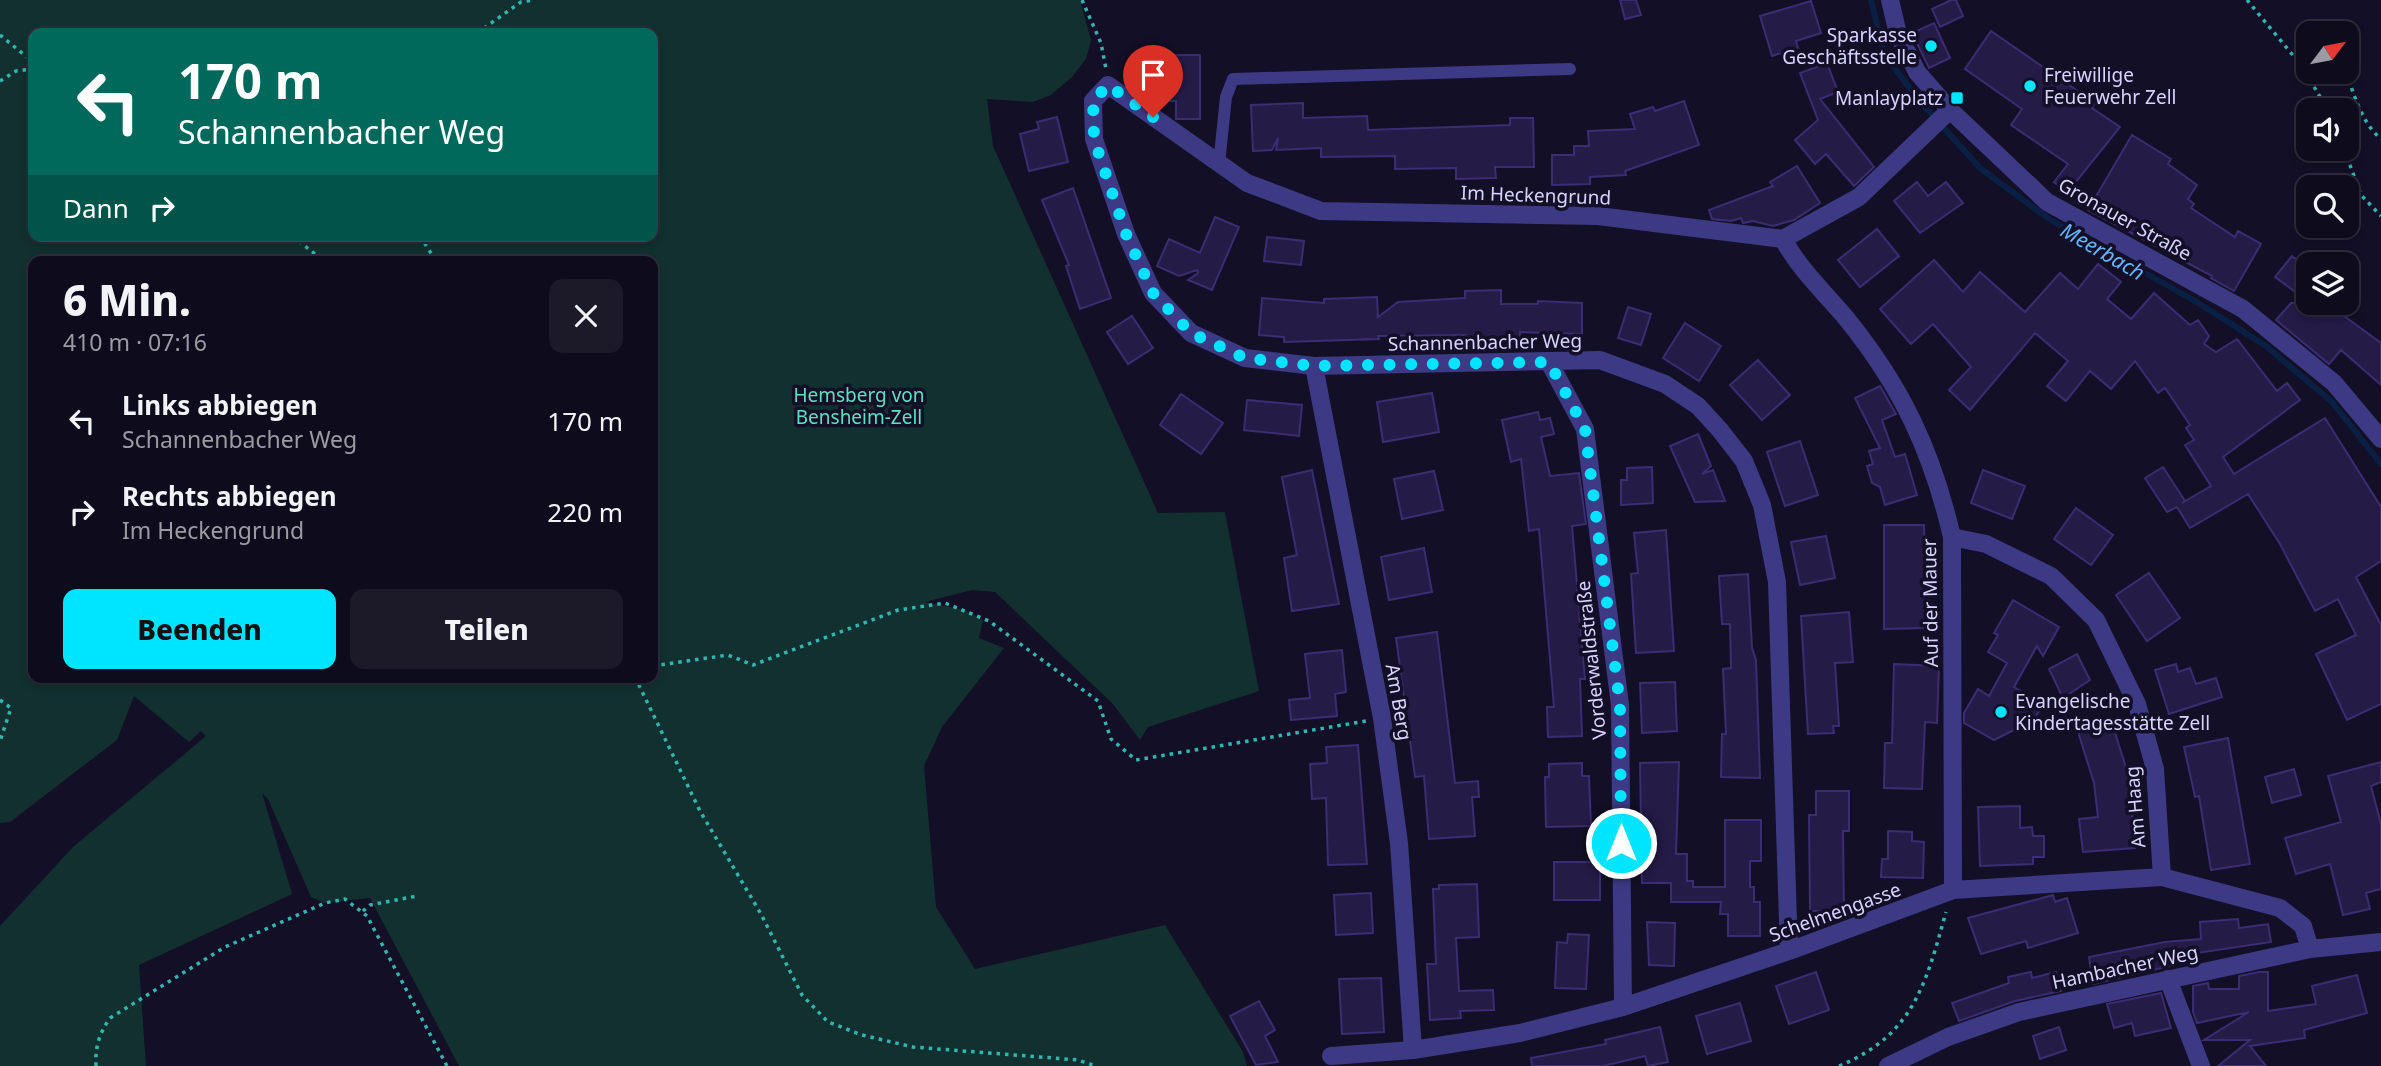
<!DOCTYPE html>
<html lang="de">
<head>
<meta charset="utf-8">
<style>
	body { margin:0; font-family:"Noto Sans",sans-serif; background:#1c1929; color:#f1f3f6; height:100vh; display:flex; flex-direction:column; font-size:26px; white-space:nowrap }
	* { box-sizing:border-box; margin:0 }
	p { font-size:23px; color:#9b9ba3 }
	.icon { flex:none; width:38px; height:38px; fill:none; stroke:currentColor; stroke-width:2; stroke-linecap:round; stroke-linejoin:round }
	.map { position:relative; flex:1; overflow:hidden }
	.panel { position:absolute; left:28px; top:256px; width:630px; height:427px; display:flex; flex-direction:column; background:#0e0b1c; border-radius:14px; box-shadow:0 4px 10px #0003,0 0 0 2px #2e2b3b }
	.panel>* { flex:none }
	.hud { position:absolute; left:28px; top:28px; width:630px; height:214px; border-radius:14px; box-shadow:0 4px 10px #0003,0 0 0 2px #2e2b3b; background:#00695c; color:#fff; overflow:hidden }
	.needle { width:46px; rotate:58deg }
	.fabs { position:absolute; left:2296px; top:21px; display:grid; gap:14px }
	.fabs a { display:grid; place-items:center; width:63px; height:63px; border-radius:14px; background:#0e0b1c; box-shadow:0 4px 10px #0003,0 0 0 2px #2e2b3b; font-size:35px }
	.pin { position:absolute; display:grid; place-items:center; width:60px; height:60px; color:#fff; margin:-72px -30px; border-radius:50% 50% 50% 0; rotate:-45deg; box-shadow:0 0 7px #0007 }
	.pin .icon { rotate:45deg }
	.me { position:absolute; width:77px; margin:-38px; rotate:0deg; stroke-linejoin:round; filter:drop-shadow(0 0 5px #0008) }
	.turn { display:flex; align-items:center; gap:24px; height:147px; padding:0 35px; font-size:32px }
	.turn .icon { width:91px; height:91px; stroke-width:2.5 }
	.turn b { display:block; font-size:49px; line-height:60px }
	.then { display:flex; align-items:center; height:66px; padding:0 35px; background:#0003; gap:14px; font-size:26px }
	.round { display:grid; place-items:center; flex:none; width:74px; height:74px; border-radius:14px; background:#1c1929 }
	.overview { display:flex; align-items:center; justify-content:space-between; height:119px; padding:0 35px }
	h1 { font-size:42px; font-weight:800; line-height:52px }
	.cta { display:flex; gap:14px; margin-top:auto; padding:14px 35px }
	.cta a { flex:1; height:80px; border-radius:14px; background:#00e5ff; color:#111; font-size:28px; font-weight:800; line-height:80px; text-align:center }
	.cta a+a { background:#1c1929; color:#f1f3f6 }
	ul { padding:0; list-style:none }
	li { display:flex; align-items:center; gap:21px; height:91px; padding:0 35px }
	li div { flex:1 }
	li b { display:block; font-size:26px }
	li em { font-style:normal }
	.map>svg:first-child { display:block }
</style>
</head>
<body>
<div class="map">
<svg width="2381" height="1066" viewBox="0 0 2381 1066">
	<rect width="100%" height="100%" fill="#130f26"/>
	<path fill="#12302f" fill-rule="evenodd" d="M 0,0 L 1080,0 L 1091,40 L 1086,59 L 1072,77 L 1051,95 L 1033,102 L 987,99 L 993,146 L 1158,513 L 1225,512 L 1259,691 L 1148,727 L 1140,740 L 1113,704 L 995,592 L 972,590 L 925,602 L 965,610 L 983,620 L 979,638 L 1004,648 L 942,727 L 924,766 L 936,907 L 975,969 L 1165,925 L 1243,1052 L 1247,1066 L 459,1066 L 370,898 L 324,903 L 311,897 L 268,799 L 262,793 L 292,894 L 139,965 L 146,1066 L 0,1066 L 0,926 L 73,847 L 206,736 L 201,731 L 189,742 L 134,696 L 117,740 L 10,822 L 0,823 ZM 653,33 L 653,236 L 33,236 L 33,33 ZM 33,261 L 653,261 L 653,677 L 33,677 Z"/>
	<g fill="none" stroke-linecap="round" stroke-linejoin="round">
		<path stroke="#0a1f44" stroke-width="6" d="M 1871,0 L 1884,54 L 1917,98 L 1980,168 L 2049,219 L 2195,301 L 2266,346 L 2332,402 L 2381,464"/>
	</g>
	<path fill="#241b47" stroke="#3b2d73" stroke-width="2" d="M 1620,0 L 1636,0 L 1641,15 L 1625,19 Z
		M 1951,0 L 1956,0 L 1963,16 L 1940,27 L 1932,9 Z
		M 1811,1 L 1821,33 L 1796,41 L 1798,48 L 1772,56 L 1760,16 Z
		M 1934,23 L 1950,58 L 1929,68 L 1912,33 Z
		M 1991,31 L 2095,103 L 2092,108 L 2120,127 L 2067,193 L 2054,182 L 2068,164 L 2011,125 L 2022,109 L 1965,69 Z
		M 1163,55 L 1200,55 L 1200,119 L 1176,119 L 1176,101 L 1163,101 Z
		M 1827,63 L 1838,92 L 1820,99 L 1874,167 L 1854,186 L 1826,154 L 1815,164 L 1795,140 L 1818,120 L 1800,73 Z
		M 1684,101 L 1699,145 L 1625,171 L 1626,175 L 1590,177 L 1590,184 L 1552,185 L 1552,155 L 1574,155 L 1574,146 L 1589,146 L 1588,131 L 1635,129 L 1630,114 L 1653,107 L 1655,111 Z
		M 1303,103 L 1303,118 L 1367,116 L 1368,130 L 1510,125 L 1510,118 L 1533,118 L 1534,167 L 1495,167 L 1496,178 L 1456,179 L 1456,168 L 1395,169 L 1395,156 L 1321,157 L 1321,148 L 1276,150 L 1278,138 L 1272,150 L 1253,151 L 1251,105 Z
		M 1057,117 L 1068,162 L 1029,171 L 1020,134 L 1039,129 L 1037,122 Z
		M 2132,135 L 2171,159 L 2168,164 L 2197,185 L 2188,199 L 2194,204 L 2191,208 L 2235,237 L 2238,231 L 2261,244 L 2234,291 L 2211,278 L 2212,276 L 2088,210 Z
		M 1797,166 L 1820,203 L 1794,220 L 1773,226 L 1753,221 L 1743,223 L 1741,218 L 1731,221 L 1712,219 L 1709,210 L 1773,186 L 1770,182 Z
		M 1917,182 L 1928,196 L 1946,182 L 1963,203 L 1920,233 L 1894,201 Z
		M 1073,188 L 1111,298 L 1080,309 L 1066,266 L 1069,265 L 1042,200 Z
		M 1215,217 L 1239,227 L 1212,290 L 1188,280 L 1198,273 L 1197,270 L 1179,276 L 1157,266 L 1169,239 L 1200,253 Z
		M 1877,229 L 1899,256 L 1860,287 L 1838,260 Z
		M 1267,237 L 1304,241 L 1301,265 L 1264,261 Z
		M 2292,256 L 2308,268 L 2308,281 L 2298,294 L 2275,277 Z
		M 1934,260 L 1963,292 L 1980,272 L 2025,312 L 2060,273 L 2078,289 L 2098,264 L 2121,282 L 2107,299 L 2131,319 L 2154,293 L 2190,325 L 2198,320 L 2209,336 L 2204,344 L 2216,352 L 2237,339 L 2277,391 L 2287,383 L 2300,400 L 2223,457 L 2234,474 L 2325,418 L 2381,507 L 2381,561 L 2356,577 L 2381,625 L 2381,704 L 2347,720 L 2316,654 L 2356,635 L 2338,599 L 2315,611 L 2280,544 L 2248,494 L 2190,528 L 2177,507 L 2167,512 L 2145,478 L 2163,467 L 2185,501 L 2182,503 L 2211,486 L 2185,445 L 2194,440 L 2186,428 L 2190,425 L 2165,388 L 2158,393 L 2135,361 L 2111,389 L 2090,371 L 2066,401 L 2047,386 L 2068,361 L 2035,333 L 1970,410 L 1949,390 L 1971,367 L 1933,324 L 1911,344 L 1880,309 Z
		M 1501,290 L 1501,304 L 1538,304 L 1538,301 L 1582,303 L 1582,334 L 1520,332 L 1520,341 L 1466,342 L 1466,335 L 1378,336 L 1379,339 L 1284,342 L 1284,337 L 1259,335 L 1262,298 L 1324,303 L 1324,299 L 1377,297 L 1378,317 L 1398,302 L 1465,298 L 1465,291 Z
		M 2291,303 L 2349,303 L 2340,313 L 2381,343 L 2381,385 L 2341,350 L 2329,364 L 2276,320 Z
		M 1628,307 L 1651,314 L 1641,345 L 1618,338 Z
		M 1132,316 L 1153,348 L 1128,364 L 1107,332 Z
		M 1685,323 L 1721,346 L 1699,381 L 1663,358 Z
		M 1758,360 L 1790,395 L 1762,420 L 1730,385 Z
		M 1880,386 L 1896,414 L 1882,420 L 1895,457 L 1905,454 L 1917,495 L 1885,505 L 1880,487 L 1872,483 L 1867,466 L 1873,464 L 1869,451 L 1880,448 L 1855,398 Z
		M 1432,393 L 1439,432 L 1383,442 L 1377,402 Z
		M 1181,394 L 1223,423 L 1201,454 L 1160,425 Z
		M 1247,400 L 1302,405 L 1299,436 L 1244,430 Z
		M 1538,412 L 1540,420 L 1550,418 L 1554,434 L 1541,437 L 1550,476 L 1579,473 L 1586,524 L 1572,526 L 1585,679 L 1580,679 L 1582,736 L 1548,737 L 1547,707 L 1554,707 L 1539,529 L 1529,531 L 1521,459 L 1511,462 L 1502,420 Z
		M 1698,434 L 1711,466 L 1702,474 L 1713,470 L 1725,501 L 1695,502 L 1670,446 Z
		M 1800,441 L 1818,495 L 1785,506 L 1767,452 Z
		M 1652,467 L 1653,503 L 1621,505 L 1621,480 L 1627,480 L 1627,468 Z
		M 1312,470 L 1339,604 L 1292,611 L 1284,558 L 1297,555 L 1282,477 Z
		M 1983,470 L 2025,486 L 2012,519 L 1971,503 Z
		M 1434,471 L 1443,510 L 1402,519 L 1394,479 Z
		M 2076,508 L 2113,535 L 2091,565 L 2054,539 Z
		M 1884,525 L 1924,525 L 1927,628 L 1884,629 Z
		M 1666,530 L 1674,651 L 1636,653 L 1631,574 L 1638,573 L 1634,533 Z
		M 1826,536 L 1835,578 L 1800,585 L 1791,542 Z
		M 1424,548 L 1432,592 L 1389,600 L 1381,557 Z
		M 2149,573 L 2180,618 L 2147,641 L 2116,595 Z
		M 1748,574 L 1752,648 L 1756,660 L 1760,778 L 1721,777 L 1722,734 L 1726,734 L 1723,669 L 1731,668 L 1730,624 L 1722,624 L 1719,576 Z
		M 2013,600 L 2059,627 L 2043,656 L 2037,646 L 2014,687 L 2043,704 L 2034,720 L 1994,740 L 1964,723 L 1964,713 L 1978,689 L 1989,696 L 2007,663 L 1988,652 L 1998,635 L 1994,633 Z
		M 1849,612 L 1853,662 L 1835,663 L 1839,726 L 1833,726 L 1834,733 L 1808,734 L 1801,616 Z
		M 1437,632 L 1455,783 L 1478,781 L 1479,797 L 1472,797 L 1475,836 L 1429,839 L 1424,776 L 1415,777 L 1396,638 Z
		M 1342,650 L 1346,692 L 1335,694 L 1337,716 L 1291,720 L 1289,700 L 1310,698 L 1305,654 Z
		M 2077,654 L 2090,680 L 2063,698 L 2049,669 Z
		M 1894,664 L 1939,666 L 1937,723 L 1925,722 L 1922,789 L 1884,788 L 1885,743 L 1892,743 Z
		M 2176,664 L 2178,672 L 2190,668 L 2196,684 L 2216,678 L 2222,697 L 2169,714 L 2155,670 Z
		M 1675,682 L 1677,731 L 1642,733 L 1640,683 Z
		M 2111,720 L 2129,777 L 2135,848 L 2083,852 L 2079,819 L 2098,817 L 2094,783 L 2075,722 L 2086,728 Z
		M 2228,738 L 2250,864 L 2211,870 L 2199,796 L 2195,797 L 2184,747 Z
		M 1358,745 L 1367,864 L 1328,865 L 1326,798 L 1312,799 L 1310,764 L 1327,763 L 1326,747 Z
		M 1679,762 L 1676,854 L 1687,854 L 1687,881 L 1693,881 L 1693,887 L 1725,887 L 1725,820 L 1761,820 L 1761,861 L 1750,861 L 1750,887 L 1754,887 L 1754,902 L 1760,902 L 1760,936 L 1728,936 L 1728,914 L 1720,914 L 1721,902 L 1671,902 L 1671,883 L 1642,883 L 1640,763 Z
		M 2381,762 L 2381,782 L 2371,786 L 2381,824 L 2381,889 L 2366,893 L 2370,909 L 2343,915 L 2330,864 L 2296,874 L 2285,838 L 2341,822 L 2328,776 Z
		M 1582,763 L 1582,776 L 1589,776 L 1591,826 L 1546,827 L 1545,777 L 1549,777 L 1549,764 Z
		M 2294,769 L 2301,795 L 2272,803 L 2265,777 Z
		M 1816,791 L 1849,791 L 1849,831 L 1843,831 L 1844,911 L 1810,911 L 1809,815 L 1816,815 Z
		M 2020,806 L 2020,828 L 2032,827 L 2033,836 L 2044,836 L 2044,857 L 2033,857 L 2033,864 L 1980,866 L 1978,807 Z
		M 1888,831 L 1912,832 L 1912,841 L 1924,842 L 1923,878 L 1881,877 L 1882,859 L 1888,859 Z
		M 1554,862 L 1600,862 L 1600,900 L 1554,900 Z
		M 1477,884 L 1479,937 L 1456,938 L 1459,991 L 1493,990 L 1494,1010 L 1460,1011 L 1461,1018 L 1430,1020 L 1427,964 L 1436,964 L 1433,889 L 1439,889 L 1439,885 Z
		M 1371,893 L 1373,933 L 1336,935 L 1334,895 Z
		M 2053,895 L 2055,902 L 2067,898 L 2078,933 L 2028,948 L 2026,941 L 1981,954 L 1968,918 Z
		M 2238,919 L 2239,928 L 2268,924 L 2271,942 L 2170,957 L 2170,966 L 2093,984 L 2089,957 L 2165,942 L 2201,939 L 2200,922 Z
		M 1647,922 L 1675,923 L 1674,966 L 1649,965 Z
		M 1568,934 L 1589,935 L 1586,989 L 1555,988 L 1557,942 L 1567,943 Z
		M 1816,972 L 1829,1010 L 1789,1024 L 1776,986 Z
		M 2031,972 L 2032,978 L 2056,972 L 2061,991 L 2015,1001 L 1959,1021 L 1952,1003 L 2009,983 L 2008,977 Z
		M 2259,972 L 2268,972 L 2268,1011 L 2316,1004 L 2312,986 L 2357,975 L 2367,1013 L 2304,1030 L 2305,1038 L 2250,1046 L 2266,1066 L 2218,1066 L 2250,1040 L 2204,1040 L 2249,1012 L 2197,1023 L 2193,1012 L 2193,986 L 2208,983 L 2209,989 L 2239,989 L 2239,976 Z
		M 1381,978 L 1384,1032 L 1342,1034 L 1339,979 Z
		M 2161,993 L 2171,1028 L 2135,1036 L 2132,1023 L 2114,1028 L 2107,1004 Z
		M 1259,1001 L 1275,1030 L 1265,1036 L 1278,1062 L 1256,1065 L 1230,1016 Z
		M 1740,1003 L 1751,1041 L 1707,1054 L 1696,1016 Z
		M 1660,1027 L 1668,1062 L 1648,1066 L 1645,1056 L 1603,1066 L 1532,1066 L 1531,1058 L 1606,1044 L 1605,1040 Z
		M 2059,1027 L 2066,1050 L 2040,1059 L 2033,1036 Z"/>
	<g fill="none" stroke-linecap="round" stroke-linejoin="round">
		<path stroke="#2fb8b0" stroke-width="3.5" stroke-dasharray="3.5 5" stroke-linecap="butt" d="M 1082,0 L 1101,43 L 1106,69
			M 2247,0 L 2301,65
			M 477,33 L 521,2 L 534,0
			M 0,35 L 33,62
			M 2308,60 L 2301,65 L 2328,110
			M 2346,72 C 2354,95 2362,123 2381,139
			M 0,81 L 16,71 L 33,69
			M 2344,149 L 2361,195 L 2381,216
			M 292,236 L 324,261
			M 420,236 L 436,261
			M 653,666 L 728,655 L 753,665 L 898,610 L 945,603 L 989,621 L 1098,701 L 1111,739 L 1136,760 L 1366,721
			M 635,677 L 700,811 L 761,914 L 802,995 L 828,1022 L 862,1035 L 913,1047 L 1078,1060 L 1096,1066
			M 0,700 L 11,708 L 0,741
			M 363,911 L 370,905 L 417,896
			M 96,1066 C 95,1047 99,1034 110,1018 L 225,947 L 325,903 L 345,899 L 367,916 L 447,1066
			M 1839,1066 C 1914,1035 1926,983 1946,912"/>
		<path stroke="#3d3a85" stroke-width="12" d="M 1219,164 L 1226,97 L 1233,79 L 1570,69"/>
		<path stroke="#3d3a85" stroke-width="18" d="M 1783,239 C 1800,270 1824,292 1846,318 C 1902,387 1932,451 1952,537 L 1953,890
			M 1549,362 L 1585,429 L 1620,705 L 1623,1007
			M 1314,366 L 1382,718 L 1399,843 L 1413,1050
			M 1952,537 L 1986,544 L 2051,576 L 2096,620 L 2137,704 L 2155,769 L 2162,877
			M 1789,951 L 1777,582 L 1762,505 L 1744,461 L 1720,430 L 1698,406 L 1665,384 L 1600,360 L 1314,366 L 1245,358 L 1191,333 L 1153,293 L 1126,234 L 1094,139 L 1093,101 L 1108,85 L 1247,183 L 1321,211 L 1598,216 L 1783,239 L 1859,197 L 1950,110
			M 2168,979 L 2201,1066
			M 1331,1056 L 1413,1050 L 1520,1033 L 1623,1007 L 1789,951 L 1953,890 L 2162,877 L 2280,908 L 2303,926 L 2310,949
			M 1888,1066 L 1948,1037 L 2019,1012 L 2310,949 L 2381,942"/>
		<path stroke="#3d3a85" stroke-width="18" d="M 1890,0 L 1898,34 L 1917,72 L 1950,110 L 2047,202 L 2243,309 L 2334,383 L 2381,439"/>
	</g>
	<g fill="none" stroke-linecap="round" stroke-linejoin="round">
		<path stroke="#00e5ff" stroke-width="12" stroke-dasharray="0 21.6" d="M 1153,117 L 1108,85 L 1093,101 L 1094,139 L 1126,234 L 1153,293 L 1191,333 L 1245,358 L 1314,366 L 1549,362 L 1585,429 L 1620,705 L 1621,843"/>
	</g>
	<g fill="#00e5ff" stroke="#130f26" stroke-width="2.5">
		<circle cx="1931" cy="46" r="7"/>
		<circle cx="2030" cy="86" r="7"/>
		<rect x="1950" y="91" width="14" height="14" rx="3.5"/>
		<circle cx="2001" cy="712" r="7"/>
	</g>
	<g text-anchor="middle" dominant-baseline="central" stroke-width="7" stroke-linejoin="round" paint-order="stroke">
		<g font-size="19" fill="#d9d4ff" stroke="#130f26" text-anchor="end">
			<text x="1917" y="35">Sparkasse<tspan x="1917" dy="22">Geschäftsstelle</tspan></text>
			<text x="2044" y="75" text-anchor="start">Freiwillige<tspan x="2044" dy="22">Feuerwehr Zell</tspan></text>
			<text x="1943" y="98">Manlayplatz</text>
			<text x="2015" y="701" text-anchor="start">Evangelische<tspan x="2015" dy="22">Kindertagesstätte Zell</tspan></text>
		</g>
		<g font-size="19" fill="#d9d4ff" stroke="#130f26">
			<text transform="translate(1536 195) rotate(2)">Im Heckengrund</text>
			<text transform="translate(2125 219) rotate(29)">Gronauer Straße</text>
			<text transform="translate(1485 342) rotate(-1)">Schannenbacher Weg</text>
			<text transform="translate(1930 603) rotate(-91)">Auf der Mauer</text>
			<text transform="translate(1591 660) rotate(-96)">Vorderwaldstraße</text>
			<text transform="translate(1399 702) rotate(80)">Am Berg</text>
			<text transform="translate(2135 807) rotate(-95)">Am Haag</text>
			<text transform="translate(1835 912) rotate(-20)">Schelmengasse</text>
			<text transform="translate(2125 967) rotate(-12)">Hambacher Weg</text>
		</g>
		<g font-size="19" fill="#5fe0c0" stroke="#130f26">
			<text x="859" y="395">Hemsberg von<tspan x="859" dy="22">Bensheim-Zell</tspan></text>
		</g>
		<g font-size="21" font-style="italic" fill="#62b6ff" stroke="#130f26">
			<text transform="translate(2103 251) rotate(30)">Meerbach</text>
		</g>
	</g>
</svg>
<div class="fabs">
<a><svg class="needle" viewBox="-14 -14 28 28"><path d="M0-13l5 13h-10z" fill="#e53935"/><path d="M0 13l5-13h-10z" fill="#9b9ba3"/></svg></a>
<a><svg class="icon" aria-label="sound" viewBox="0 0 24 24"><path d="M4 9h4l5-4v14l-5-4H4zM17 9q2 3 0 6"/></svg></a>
<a><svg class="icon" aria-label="search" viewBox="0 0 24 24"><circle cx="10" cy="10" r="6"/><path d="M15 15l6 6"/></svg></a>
<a><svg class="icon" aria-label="layers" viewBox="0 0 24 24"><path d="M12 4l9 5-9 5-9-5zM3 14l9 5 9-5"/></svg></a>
</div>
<div class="pin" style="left:1153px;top:117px;background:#d93025"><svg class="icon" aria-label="arrive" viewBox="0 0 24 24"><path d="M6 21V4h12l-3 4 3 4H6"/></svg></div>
<svg class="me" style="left:1621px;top:843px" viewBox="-20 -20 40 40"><circle r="17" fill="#00e5ff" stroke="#fff" stroke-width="3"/><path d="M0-11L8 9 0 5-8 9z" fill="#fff"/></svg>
<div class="hud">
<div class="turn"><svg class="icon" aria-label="left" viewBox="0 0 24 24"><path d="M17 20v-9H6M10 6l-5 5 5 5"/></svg><div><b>170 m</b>Schannenbacher Weg</div></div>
<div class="then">Dann<svg class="icon" aria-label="right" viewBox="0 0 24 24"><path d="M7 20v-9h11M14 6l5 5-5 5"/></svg></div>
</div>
<section class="panel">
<div class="overview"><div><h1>6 Min.</h1><p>410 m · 07:16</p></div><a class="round"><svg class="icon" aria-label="close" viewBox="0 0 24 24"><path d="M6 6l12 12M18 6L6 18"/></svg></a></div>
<ul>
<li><svg class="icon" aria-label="left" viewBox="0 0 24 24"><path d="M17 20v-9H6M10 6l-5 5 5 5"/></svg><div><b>Links abbiegen</b><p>Schannenbacher Weg</p></div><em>170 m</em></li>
<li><svg class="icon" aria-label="right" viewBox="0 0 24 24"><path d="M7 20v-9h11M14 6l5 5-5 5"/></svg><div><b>Rechts abbiegen</b><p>Im Heckengrund</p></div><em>220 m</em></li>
</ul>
<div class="cta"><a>Beenden</a><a>Teilen</a></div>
</section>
</div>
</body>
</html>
